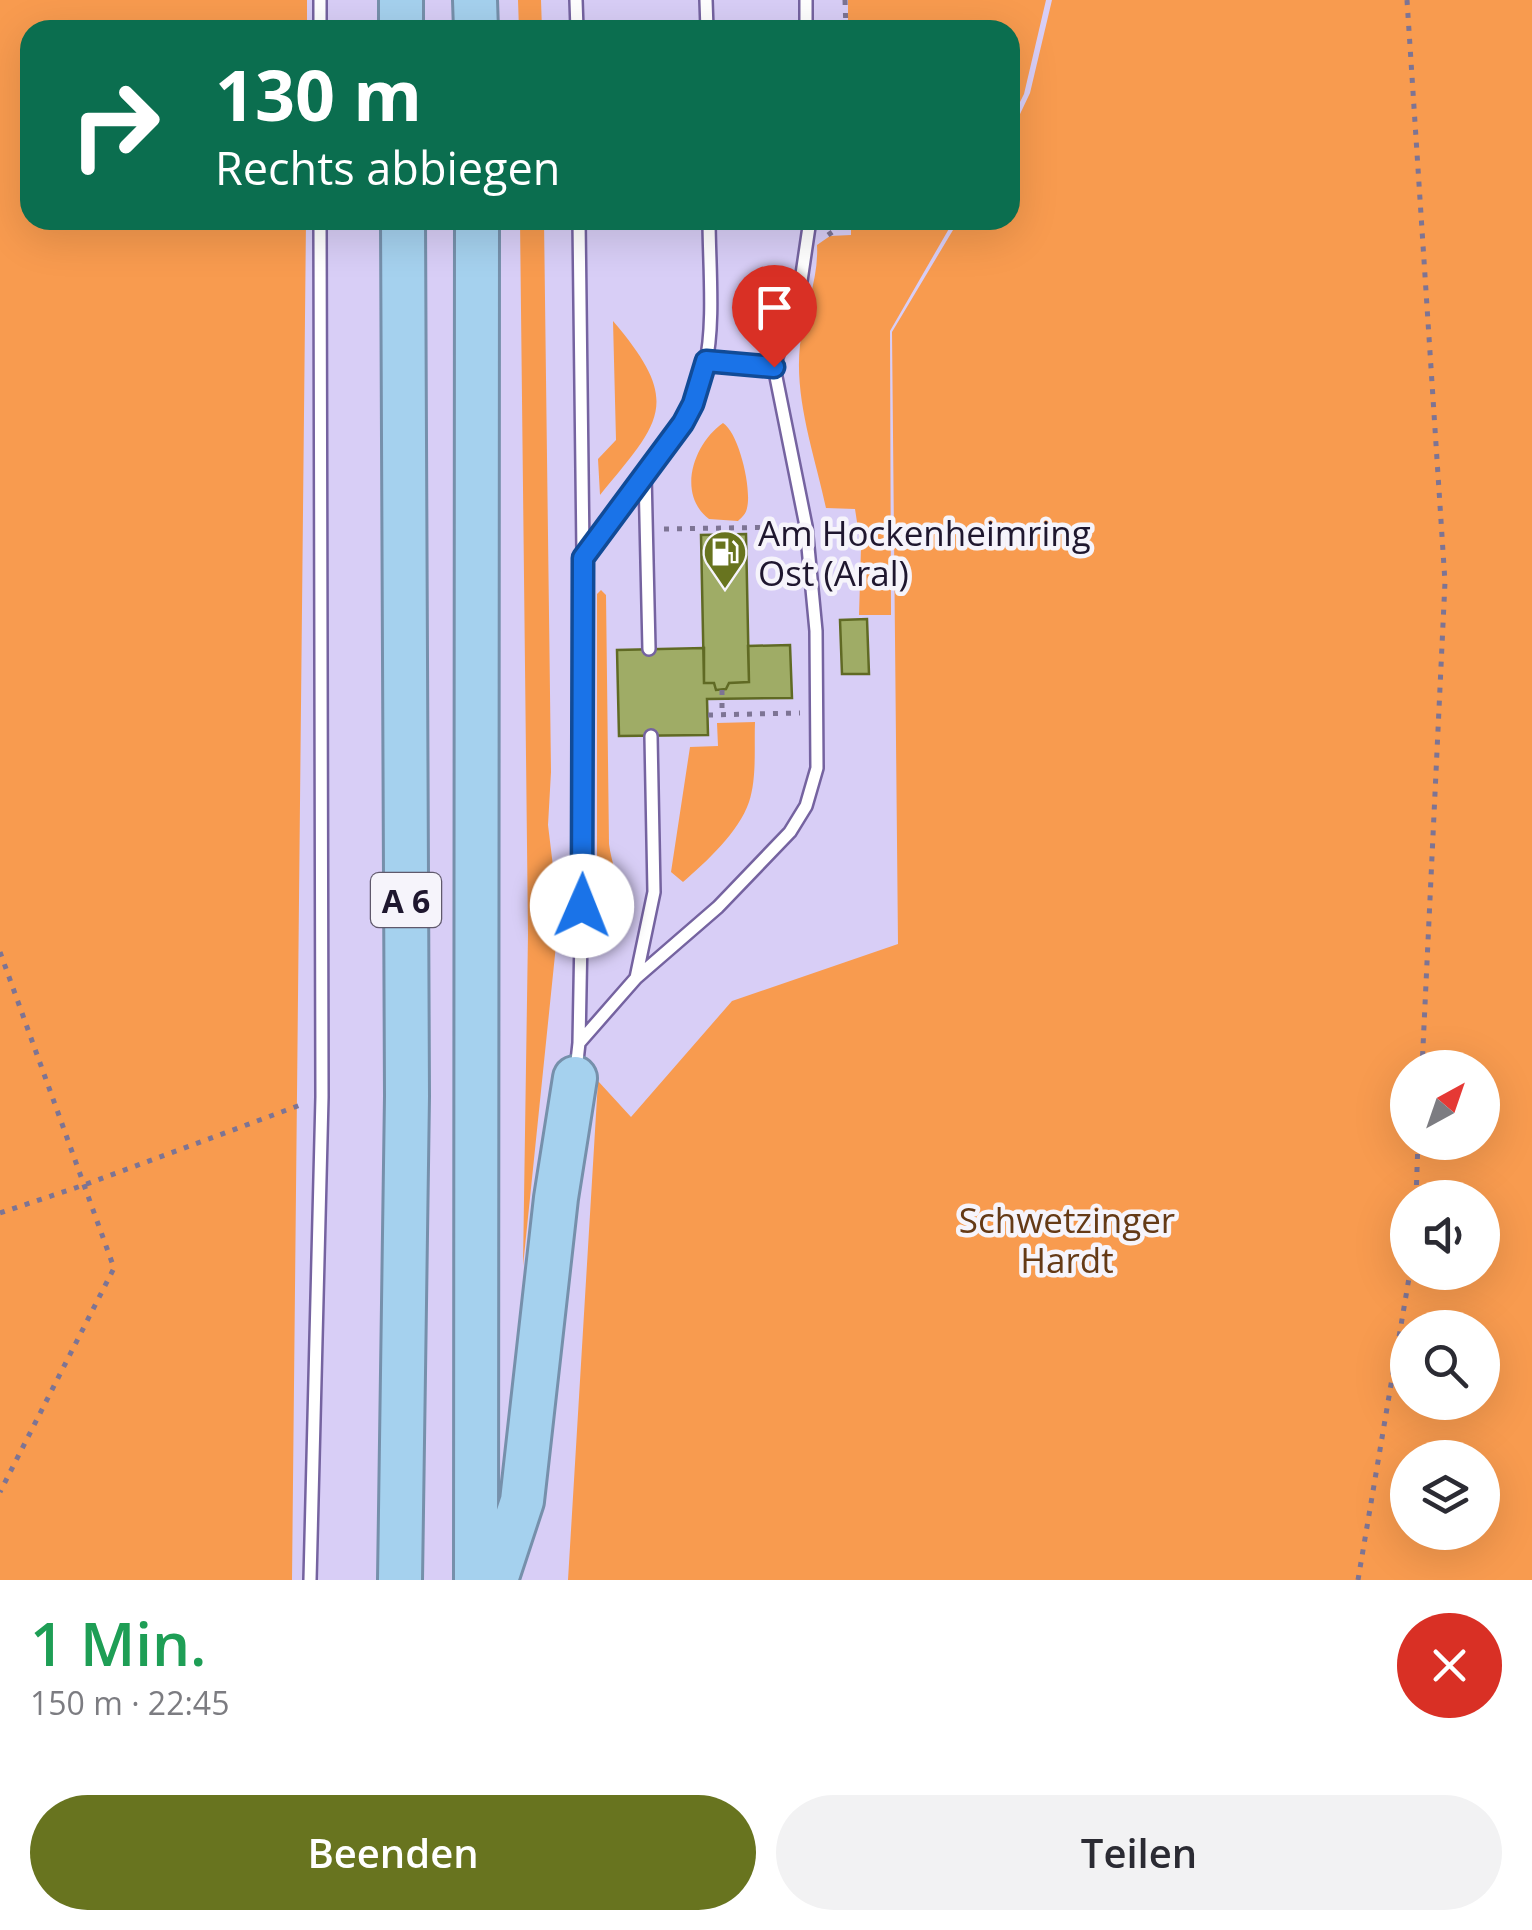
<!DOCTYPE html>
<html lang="de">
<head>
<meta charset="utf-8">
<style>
	body { margin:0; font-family:"Open Sans",sans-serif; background:#f2f2f3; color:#2b2b33; height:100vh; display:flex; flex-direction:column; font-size:38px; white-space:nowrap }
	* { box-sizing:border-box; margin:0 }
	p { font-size:32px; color:#7c7c81 }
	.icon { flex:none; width:55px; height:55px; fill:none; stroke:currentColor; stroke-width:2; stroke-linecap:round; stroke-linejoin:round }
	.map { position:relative; height:1580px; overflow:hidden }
	.panel { display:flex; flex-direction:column; background:#fff; flex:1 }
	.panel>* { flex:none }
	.banner { position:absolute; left:20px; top:20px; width:1000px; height:210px; border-radius:30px; box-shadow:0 10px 40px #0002; background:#0b6e4f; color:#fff; overflow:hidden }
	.needle { width:65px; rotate:40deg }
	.fabs { position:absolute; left:1390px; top:1050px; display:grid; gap:20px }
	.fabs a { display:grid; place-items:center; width:110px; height:110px; border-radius:50%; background:#fff; box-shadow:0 10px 40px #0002; font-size:50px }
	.pin { position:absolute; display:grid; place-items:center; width:85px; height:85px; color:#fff; margin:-102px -42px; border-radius:50% 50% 50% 0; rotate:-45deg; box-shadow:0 0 10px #0007 }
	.pin .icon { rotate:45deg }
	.me { position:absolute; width:110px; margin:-55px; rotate:1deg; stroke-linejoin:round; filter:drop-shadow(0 0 8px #0008) }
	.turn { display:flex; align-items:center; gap:35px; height:210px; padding:0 30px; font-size:45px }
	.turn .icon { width:130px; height:130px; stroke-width:2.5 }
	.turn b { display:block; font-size:70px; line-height:85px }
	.round { display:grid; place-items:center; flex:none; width:105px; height:105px; border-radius:52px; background:#f2f2f3 }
	.headline { display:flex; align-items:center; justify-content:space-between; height:170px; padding:0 30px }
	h1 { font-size:60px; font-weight:600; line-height:75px; color:#1e9e55 }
	.cta { display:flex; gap:20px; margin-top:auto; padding:20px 30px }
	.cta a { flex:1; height:115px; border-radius:60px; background:#68741f; color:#fff; font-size:40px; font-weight:600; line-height:115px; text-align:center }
	.cta a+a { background:#f2f2f3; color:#2b2b33 }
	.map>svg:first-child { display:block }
</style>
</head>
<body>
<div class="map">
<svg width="1532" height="1580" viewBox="0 0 1532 1580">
	<rect width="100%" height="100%" fill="#d8cef6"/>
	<path fill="#f89b4f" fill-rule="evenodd" d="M 0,0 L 307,0 L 307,30 L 30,30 L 30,220 L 306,220 L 292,1580 L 0,1580 Z
		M 518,0 L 541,0 L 542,30 L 519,30 Z
		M 848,0 L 1046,0 L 1024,94 L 1010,122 L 1010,30 L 848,30 Z
		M 1052,0 L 1532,0 L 1532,1580 L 568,1580 L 598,1081 L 631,1117 L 732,1001 L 898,944 L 892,332 L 959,220 L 1010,220 L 1010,135 L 1030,93 ZM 1408,1068 L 1482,1068 L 1482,1142 L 1408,1142 ZM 1408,1198 L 1482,1198 L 1482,1272 L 1408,1272 ZM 1408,1328 L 1482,1328 L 1482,1402 L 1408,1402 ZM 1408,1458 L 1482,1458 L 1482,1532 L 1408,1532 Z
		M 520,220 L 544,220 L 551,772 L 548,825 L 559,916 L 523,1266 L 528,934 Z
		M 851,220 L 954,220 L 890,331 L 891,615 L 859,615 L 861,548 L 855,509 L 826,508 C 815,456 794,399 800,345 C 804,311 819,279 817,245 L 830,236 L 851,235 Z
		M 613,321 C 683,403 661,421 600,495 L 598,459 L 616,440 Z
		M 723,423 C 739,433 752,489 747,508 C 746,514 742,517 738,521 L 709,519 C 676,494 694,443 723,423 Z
		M 601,590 L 606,595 L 609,844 C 611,861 619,879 619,896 L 601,901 L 597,889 L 597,594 Z
		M 755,722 C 754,747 757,778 749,802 C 739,832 706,862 683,882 L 671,872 L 690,747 L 718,746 L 717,723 Z"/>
	<path fill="#9fac66" stroke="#606a24" stroke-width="2.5" d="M 746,534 L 749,682 L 729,683 L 726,689 L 716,690 L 714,683 L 704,683 L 701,535 Z
		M 867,619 L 869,674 L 842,674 L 840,620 Z
		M 790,645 L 792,698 L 707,699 L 708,735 L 619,736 L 617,650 L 704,648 L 704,683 L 714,683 L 716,690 L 726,689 L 729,683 L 749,682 L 748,646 Z"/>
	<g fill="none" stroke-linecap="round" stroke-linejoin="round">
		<g stroke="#7563a0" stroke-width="16">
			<path id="service" d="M 320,0 L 320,30
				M 576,0 L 577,30
				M 706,0 L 707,30
				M 806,0 L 806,30
				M 706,361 L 774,367
				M 645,474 L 649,649
				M 583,558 C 626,497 686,439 705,366 C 715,326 709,262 709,220
				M 636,978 L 654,892 L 651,736
				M 579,1043 L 636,978 L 718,907 L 790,832 L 806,806 L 817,768 L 816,631 L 806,526 L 774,367 L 801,281 L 810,220
				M 576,1070 L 579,1043 L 585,720 L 579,220
				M 310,1580 L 322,1097 L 320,220"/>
		</g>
		<g stroke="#7690ab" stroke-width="48">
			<path id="motorway" d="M 401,0 L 401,30
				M 475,0 L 476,30
				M 400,1580 L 407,1096 L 403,220
				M 476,1580 L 477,220
				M 496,1580 L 522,1501 L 556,1198 L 575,1078"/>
		</g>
		<path stroke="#7d7494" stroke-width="5" stroke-dasharray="5 8" stroke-linecap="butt" d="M 845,0 L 846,30
			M 1407,0 L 1445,582 L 1422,1068
			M 828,235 L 849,220
			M 664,529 L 788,527
			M 722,690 L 722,714
			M 708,715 L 800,713
			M 0,952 L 114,1268 L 0,1492
			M 1416,1198 L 1418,1142
			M 0,1213 L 84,1185 L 303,1104
			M 1358,1580 L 1410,1272"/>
		<use href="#service" stroke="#fff" stroke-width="11"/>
		<use href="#motorway" stroke="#a5d1ee" stroke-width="42"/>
	</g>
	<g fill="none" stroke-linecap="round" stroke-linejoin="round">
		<g stroke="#114b97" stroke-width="25">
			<path id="route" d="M 582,906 L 583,558 L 683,423 L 693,404 L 706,361 L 774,367"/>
		</g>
		<use href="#route" stroke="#1a73e8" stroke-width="18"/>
	</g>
	<defs>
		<g id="fuel-pin" transform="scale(2.25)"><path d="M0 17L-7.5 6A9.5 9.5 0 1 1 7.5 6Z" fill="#68741f" stroke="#f6f4fb"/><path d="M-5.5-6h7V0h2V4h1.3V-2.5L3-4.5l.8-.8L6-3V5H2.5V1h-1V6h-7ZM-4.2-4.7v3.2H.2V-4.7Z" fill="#fff"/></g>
	</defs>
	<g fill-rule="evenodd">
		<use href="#fuel-pin" x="725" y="552"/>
	</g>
	<g text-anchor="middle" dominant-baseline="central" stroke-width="9" stroke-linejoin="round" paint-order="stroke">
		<rect fill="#f6f4fb" stroke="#60596c" stroke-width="2.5" x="371" y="873" width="70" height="54" rx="8"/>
		<g font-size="32" font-weight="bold" fill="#1f172f">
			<text x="406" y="900">A 6</text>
		</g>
		<g font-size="35" fill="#1f172f" stroke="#f6f4fb" text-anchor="start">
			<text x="758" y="532">Am Hockenheimring<tspan x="758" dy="40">Ost (Aral)</tspan></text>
		</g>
		<g font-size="35" fill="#653a16" stroke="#f6f4fb">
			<text x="1067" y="1219">Schwetzinger<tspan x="1067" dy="40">Hardt</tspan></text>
		</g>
	</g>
</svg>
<div class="fabs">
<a><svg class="needle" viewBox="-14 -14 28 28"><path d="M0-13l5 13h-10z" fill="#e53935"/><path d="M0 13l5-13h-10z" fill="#7c7c81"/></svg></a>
<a><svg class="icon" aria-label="sound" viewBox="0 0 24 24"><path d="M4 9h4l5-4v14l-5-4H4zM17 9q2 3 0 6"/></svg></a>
<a><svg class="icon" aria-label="search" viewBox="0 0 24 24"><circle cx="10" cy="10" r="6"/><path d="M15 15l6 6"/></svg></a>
<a><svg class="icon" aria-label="layers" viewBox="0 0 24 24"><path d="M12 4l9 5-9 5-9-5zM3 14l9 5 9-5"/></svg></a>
</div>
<div class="pin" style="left:774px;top:367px;background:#d93025"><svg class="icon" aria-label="arrive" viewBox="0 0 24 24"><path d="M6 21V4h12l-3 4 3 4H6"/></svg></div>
<svg class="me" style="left:582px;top:906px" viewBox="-20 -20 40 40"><circle r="19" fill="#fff"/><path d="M0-13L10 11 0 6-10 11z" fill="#1a73e8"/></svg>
<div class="banner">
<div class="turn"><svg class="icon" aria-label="right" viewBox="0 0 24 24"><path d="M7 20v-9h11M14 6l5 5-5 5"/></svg><div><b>130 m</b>Rechts abbiegen</div></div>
</div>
</div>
<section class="panel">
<div class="headline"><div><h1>1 Min.</h1><p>150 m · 22:45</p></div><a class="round" style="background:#d93025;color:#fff"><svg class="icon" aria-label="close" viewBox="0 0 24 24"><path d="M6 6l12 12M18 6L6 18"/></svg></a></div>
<div class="cta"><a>Beenden</a><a>Teilen</a></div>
</section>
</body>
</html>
